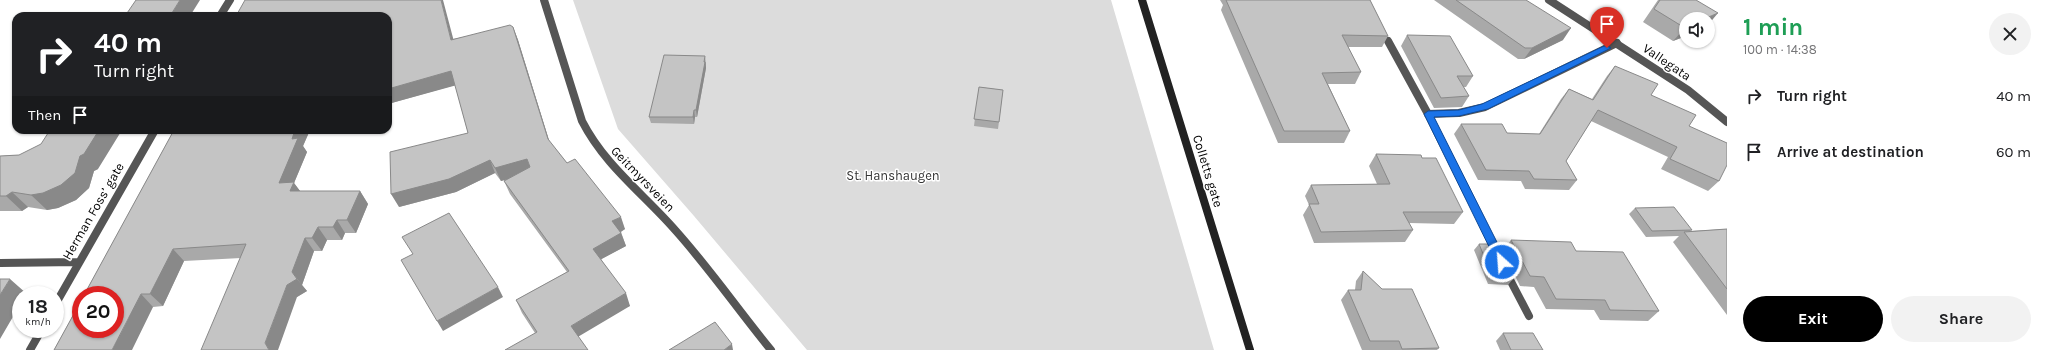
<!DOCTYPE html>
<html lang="en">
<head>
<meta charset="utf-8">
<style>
	body { margin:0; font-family:Karla,sans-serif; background:#f2f2f2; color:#202124; height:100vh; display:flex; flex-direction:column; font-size:15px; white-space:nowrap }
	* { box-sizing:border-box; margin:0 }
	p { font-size:13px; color:#757577 }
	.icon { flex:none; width:22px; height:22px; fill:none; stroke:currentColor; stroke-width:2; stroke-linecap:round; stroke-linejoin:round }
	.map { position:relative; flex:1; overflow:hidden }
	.side { display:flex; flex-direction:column; background:#fff; width:320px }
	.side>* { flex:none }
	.top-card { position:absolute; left:12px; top:12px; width:380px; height:122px; border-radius:12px; box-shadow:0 1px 3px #0004; background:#202124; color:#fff; overflow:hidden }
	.controls { position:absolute; left:1679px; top:12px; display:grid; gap:8px }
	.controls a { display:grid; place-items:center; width:36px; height:36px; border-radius:50%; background:#fff; box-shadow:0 1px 3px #0004; font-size:20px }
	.speed { position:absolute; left:12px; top:286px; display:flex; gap:8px; font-size:20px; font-weight:700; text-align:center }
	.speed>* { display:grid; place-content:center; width:52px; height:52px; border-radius:50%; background:#fff; box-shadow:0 1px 3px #0004; line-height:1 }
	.speed small { font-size:10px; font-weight:400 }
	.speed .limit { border:6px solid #d22; background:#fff; color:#111 }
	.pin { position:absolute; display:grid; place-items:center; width:34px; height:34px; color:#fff; margin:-41px -17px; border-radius:50% 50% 50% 0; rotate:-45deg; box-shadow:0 0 4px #0007 }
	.pin .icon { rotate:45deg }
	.me { position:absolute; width:44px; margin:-22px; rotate:334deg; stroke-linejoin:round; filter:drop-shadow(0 0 3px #0008) }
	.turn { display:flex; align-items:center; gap:14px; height:84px; padding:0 16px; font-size:18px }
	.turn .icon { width:52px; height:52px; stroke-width:2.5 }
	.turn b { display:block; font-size:28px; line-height:34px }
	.then { display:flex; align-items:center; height:38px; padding:0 16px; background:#0003; gap:8px; font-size:15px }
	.round { display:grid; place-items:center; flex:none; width:42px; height:42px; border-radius:21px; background:#f2f2f2 }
	.overview { display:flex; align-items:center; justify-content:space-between; height:68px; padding:0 16px }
	h1 { font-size:24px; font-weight:700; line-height:30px; color:#1e9e55 }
	.button { display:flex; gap:8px; margin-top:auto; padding:8px 16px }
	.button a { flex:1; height:46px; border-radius:24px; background:#000; color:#fff; font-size:16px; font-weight:700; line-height:46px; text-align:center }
	.button a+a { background:#f2f2f2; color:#202124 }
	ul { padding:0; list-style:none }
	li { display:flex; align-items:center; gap:12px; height:56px; padding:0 16px }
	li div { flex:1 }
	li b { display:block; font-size:15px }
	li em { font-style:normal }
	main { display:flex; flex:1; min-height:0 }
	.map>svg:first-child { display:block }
</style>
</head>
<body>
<main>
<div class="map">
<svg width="1727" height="350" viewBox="0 0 1727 350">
	<rect width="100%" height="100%" fill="#fff"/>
	<path fill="#dcdcdc" d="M 573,0 L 1111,0 L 1214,350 L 807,350 L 694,216 L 618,129 Z"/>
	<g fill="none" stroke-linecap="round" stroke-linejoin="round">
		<path stroke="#555" stroke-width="8" d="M 1388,41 L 1428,114 L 1498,254
			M 1428,114 L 1459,113 L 1485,107 L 1617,43
			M 1506,272 L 1529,316"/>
		<path stroke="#555" stroke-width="8" d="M 544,0 L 582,121 C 605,166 644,194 676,231 C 710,269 739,311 771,350
			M 1549,0 L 1688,90 L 1727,122
			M 220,16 L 230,0
			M 0,263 L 78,262
			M 55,305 L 155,130
			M 30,350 L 42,329"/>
		<path stroke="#222" stroke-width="8" d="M 1142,0 L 1250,350"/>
	</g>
	<path fill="#a9a9a9" d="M 1220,0 L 1370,0 L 1388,36 L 1382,47 L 1348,47 L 1361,72 L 1355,84 L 1328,84 L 1350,131 L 1344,143 L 1278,143 L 1221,10 L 1223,5 Z
		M 1434,0 L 1526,0 L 1563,40 L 1524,59 L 1518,59 Z
		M 1658,0 L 1696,0 L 1686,19 L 1686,36 L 1673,41 L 1643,22 Z
		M 388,16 L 453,39 L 513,27 L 518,40 L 549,141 L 567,163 L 625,229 L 621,232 L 626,246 L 601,259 L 630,306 L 535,333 L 522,313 L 516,300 L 567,272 L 510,194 L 504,181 L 507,179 L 501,181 L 495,173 L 456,192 L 399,207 L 468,133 L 455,85 L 388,104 Z
		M 1407,35 L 1473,76 L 1466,87 L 1463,87 L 1469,96 L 1462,107 L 1434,108 L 1401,46 Z
		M 706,62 L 706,68 L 697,117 L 695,117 L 694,124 L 651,123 L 649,117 Z
		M 1615,66 L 1689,126 L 1719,181 L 1708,191 L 1661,169 L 1668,157 L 1591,121 L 1566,161 L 1577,180 L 1569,190 L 1525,189 L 1521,181 L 1478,180 L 1454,134 L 1461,124 L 1507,133 L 1539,134 L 1561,99 L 1569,89 L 1592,99 L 1607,76 Z
		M 979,87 L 1003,90 L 998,129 L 974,126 Z
		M 174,130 L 310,130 L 303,146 L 307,152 L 294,183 L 300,191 L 360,191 L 368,204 L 356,233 L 345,233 L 342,240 L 327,240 L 322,251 L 314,251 L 302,285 L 307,291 L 297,297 L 241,258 L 184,261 L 163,306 L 153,307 L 54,350 Z
		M 1376,154 L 1422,158 L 1463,212 L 1454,224 L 1409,223 L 1413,230 L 1405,242 L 1314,243 L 1303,215 L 1309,205 L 1305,196 L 1311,185 L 1377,184 L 1369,166 Z
		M 19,155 L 98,169 L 94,171 L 89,188 L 76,200 L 58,208 L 47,210 L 28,207 L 22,211 L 0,211 L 0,156 Z
		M 1635,208 L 1692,230 L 1690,231 L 1727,229 L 1727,315 L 1673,242 L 1679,236 L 1646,237 L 1629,214 Z
		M 1511,240 L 1576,251 L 1659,311 L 1648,321 L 1600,320 L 1594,310 L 1546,309 L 1534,287 L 1520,286 L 1503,251 Z
		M 1479,244 L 1513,279 L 1508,285 L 1488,284 L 1474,250 Z
		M 1363,271 L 1439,348 L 1437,350 L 1362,350 L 1341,300 L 1348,290 L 1355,290 L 1356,281 Z
		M 1503,333 L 1543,350 L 1500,350 L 1496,341 Z"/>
	<path fill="#898989" d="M 180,0 L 200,0 L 190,16 L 170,16 Z
		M 441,0 L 443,0 L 457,53 L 451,40 Z
		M 1718,13 L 1708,25 L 1708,19 L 1704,19 Z
		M 513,27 L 518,40 L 553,153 L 548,139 Z
		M 1686,27 L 1686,36 L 1673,41 L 1685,28 Z
		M 1571,28 L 1563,40 L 1524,59 L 1532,48 Z
		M 705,56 L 706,68 L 697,117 L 696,110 Z
		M 451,71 L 457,85 L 388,104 L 388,89 Z
		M 694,110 L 695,117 L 694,124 L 693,117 Z
		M 99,130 L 122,130 L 98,169 L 94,171 L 89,188 L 76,200 L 58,208 L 47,210 L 31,195 Z
		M 295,130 L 310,130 L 303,146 L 307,152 L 294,183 L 303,195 L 290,192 L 279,183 L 292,139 Z
		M 527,159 L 532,173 L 501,181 L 495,168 Z
		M 490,160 L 495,173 L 456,192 L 399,207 L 391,194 Z
		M 360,191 L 368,204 L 356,233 L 347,220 Z
		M 12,192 L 28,207 L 22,211 L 6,196 Z
		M 621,217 L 625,229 L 617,234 L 612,221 Z
		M 337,220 L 345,233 L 342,240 L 333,227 Z
		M 318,227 L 327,240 L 322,251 L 312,238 Z
		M 621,233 L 626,246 L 598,261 L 593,249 Z
		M 305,238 L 314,251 L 302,285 L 292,272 Z
		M 173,249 L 184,261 L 163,306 L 150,294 Z
		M 10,279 L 27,294 L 26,295 L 21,295 L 21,303 L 0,339 L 0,295 Z
		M 297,279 L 307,291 L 297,297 L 278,350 L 269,350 L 265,343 L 287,285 Z
		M 498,287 L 503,297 L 443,331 L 437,321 Z
		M 626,293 L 630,306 L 576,338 L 571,326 Z
		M 141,294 L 153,307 L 132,350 L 112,350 Z
		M 732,344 L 733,350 L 724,350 Z"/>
	<path fill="#c4c4c4" stroke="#898989" d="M 136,0 L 180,0 L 170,16 L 125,16 Z
		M 245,0 L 441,0 L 451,40 L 510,25 L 513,27 L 548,139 L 567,163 L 575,159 L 621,217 L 612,221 L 621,233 L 593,249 L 626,293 L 571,326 L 588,350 L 505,350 L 537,332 L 516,300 L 569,271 L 504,181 L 530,167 L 527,159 L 495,168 L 490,160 L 449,179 L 391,194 L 390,152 L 468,133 L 451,71 L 388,89 L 388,16 L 236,16 Z
		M 1226,0 L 1370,0 L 1388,36 L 1342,35 L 1361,72 L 1322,73 L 1350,131 L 1284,131 Z
		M 1456,0 L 1526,0 L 1571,28 L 1532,48 L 1525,48 Z
		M 1660,0 L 1696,0 L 1718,13 L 1704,19 L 1686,19 L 1686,27 L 1685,28 L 1654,9 Z
		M 1407,35 L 1450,36 L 1473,76 L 1457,76 L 1469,96 L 1441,98 Z
		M 664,55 L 705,56 L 704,62 L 705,62 L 696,110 L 694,110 L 693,117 L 649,117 Z
		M 1615,66 L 1658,84 L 1651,95 L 1696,115 L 1689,126 L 1727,143 L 1727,165 L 1719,181 L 1670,159 L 1677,147 L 1598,110 L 1566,161 L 1577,180 L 1534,179 L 1529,171 L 1486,170 L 1461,124 L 1502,124 L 1507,133 L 1540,134 L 1569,89 L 1593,100 Z
		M 979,87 L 1003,90 L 999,122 L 974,119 Z
		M 50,130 L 99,130 L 84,154 L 80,156 L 75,173 L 61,185 L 43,193 L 31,195 L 12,192 L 6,196 L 0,196 L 0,156 L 19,155 L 41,144 Z
		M 174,130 L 295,130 L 292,139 L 298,138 L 279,183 L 294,182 L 290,191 L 360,191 L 347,220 L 337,220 L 333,227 L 318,227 L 312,238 L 305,238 L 292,272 L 297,279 L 287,285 L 265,343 L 269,350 L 201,350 L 246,244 L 173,249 L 150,294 L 141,294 L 112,350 L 54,350 L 81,301 L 81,329 L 115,329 L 115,295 L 84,295 Z
		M 1376,154 L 1421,155 L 1422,158 L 1436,158 L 1463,212 L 1403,212 L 1413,230 L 1321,232 L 1309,204 L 1319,204 L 1311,185 L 1390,184 Z
		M 1674,207 L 1692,230 L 1652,231 L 1635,208 Z
		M 449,213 L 498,287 L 437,321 L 401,260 L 413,254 L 402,237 Z
		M 1727,229 L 1727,289 L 1684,232 Z
		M 1511,240 L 1571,242 L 1576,251 L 1623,252 L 1659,311 L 1610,310 L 1605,300 L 1556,299 L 1544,277 L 1530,276 Z
		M 1479,244 L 1495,244 L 1513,279 L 1493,278 Z
		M 1363,271 L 1382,289 L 1412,289 L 1439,348 L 1402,349 L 1399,341 L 1370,341 L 1348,290 L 1361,290 Z
		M 0,279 L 10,279 L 0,295 Z
		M 715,322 L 732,344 L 724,350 L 669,350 Z
		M 1503,333 L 1533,333 L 1543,350 L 1511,350 Z"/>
	<path fill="#1a73e8" stroke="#114b97" d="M 1604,46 L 1607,46 L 1611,48 L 1488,109 L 1459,116 L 1434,117 L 1507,262 L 1502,266 L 1498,265 L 1424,114 L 1428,111 L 1459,110 L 1482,104 Z"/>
	<g text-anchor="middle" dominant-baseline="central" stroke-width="3" stroke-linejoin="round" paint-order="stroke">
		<g font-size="13" fill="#000" stroke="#fff">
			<text transform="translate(1667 62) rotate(34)">Vallegata</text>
			<text transform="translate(1208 171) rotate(73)">Colletts gate</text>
			<text transform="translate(643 179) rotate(46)">Geitmyrsveien</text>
			<text transform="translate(93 211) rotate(-60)">Herman Foss’ gate</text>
		</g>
		<g font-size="13" fill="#333" stroke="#fff">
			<text x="893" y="175">St. Hanshaugen</text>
		</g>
	</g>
</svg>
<div class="controls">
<a><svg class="icon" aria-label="sound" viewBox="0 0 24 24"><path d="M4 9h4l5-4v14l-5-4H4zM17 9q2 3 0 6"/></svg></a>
</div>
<div class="speed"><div>18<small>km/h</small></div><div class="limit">20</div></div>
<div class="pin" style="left:1607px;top:48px;background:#d93025"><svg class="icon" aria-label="arrive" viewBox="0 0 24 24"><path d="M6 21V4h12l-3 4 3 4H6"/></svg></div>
<svg class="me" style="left:1502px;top:262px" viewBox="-20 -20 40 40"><circle r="17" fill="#1a73e8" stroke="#fff" stroke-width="3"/><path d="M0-11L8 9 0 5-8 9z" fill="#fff"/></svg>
<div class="top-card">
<div class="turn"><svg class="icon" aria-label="right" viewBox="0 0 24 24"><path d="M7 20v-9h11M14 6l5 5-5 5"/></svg><div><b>40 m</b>Turn right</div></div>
<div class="then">Then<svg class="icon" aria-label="arrive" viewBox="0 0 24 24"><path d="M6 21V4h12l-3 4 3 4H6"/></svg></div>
</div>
</div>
<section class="side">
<div class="overview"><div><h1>1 min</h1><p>100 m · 14:38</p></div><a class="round"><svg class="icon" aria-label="close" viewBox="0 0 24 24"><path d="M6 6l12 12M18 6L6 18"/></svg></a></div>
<ul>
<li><svg class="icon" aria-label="right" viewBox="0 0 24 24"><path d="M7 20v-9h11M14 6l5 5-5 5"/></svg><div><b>Turn right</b></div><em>40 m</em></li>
<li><svg class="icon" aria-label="arrive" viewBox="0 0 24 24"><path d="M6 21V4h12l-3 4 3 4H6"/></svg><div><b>Arrive at destination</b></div><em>60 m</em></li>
</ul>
<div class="button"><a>Exit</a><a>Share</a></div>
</section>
</main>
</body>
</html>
